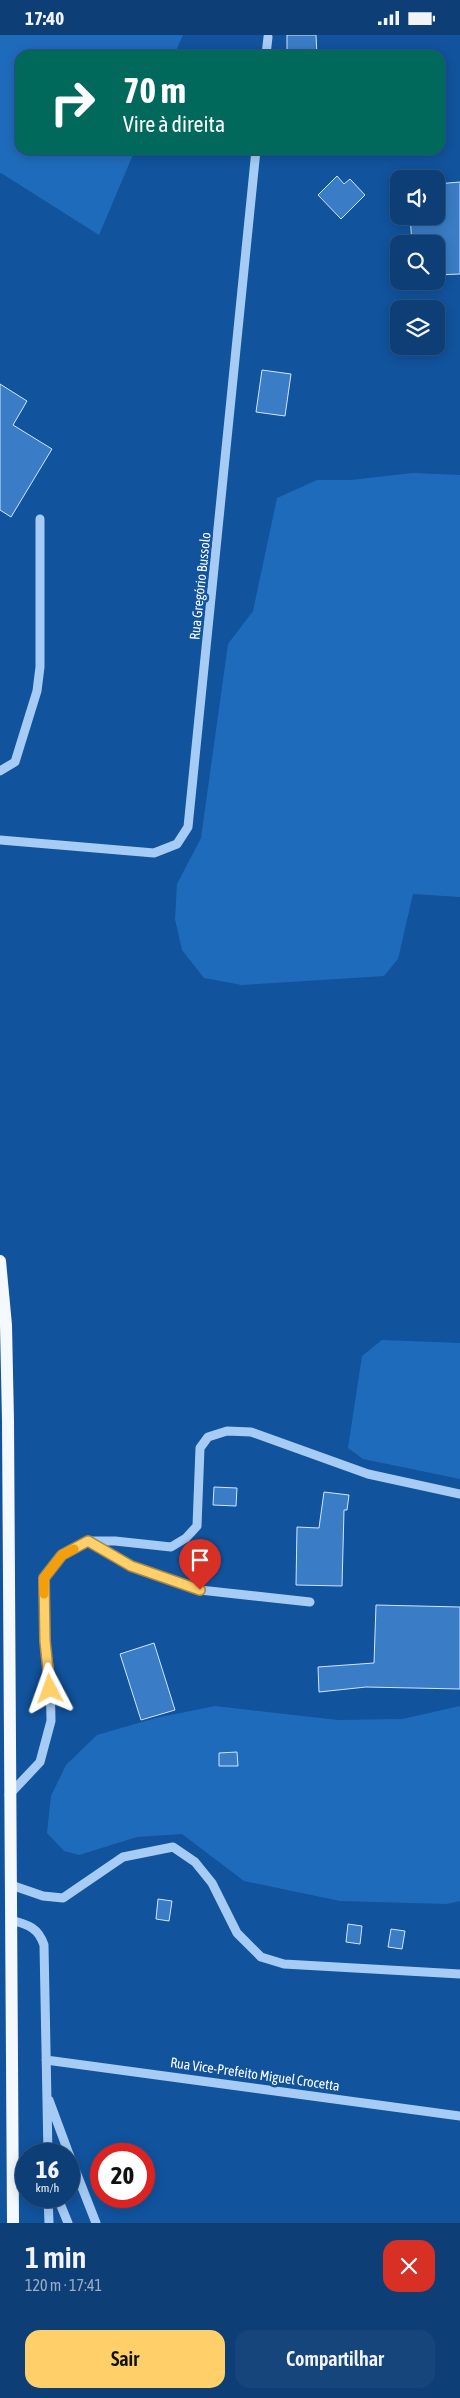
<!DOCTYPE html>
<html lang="pt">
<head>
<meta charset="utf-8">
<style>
	body { margin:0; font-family:"Asap Condensed",sans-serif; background:#16457b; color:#f1f3f6; height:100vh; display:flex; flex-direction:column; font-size:19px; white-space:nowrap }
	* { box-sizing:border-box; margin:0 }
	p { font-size:16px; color:#9aaec5 }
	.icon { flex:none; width:28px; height:28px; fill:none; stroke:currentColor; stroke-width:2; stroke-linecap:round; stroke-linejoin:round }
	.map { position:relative; height:2188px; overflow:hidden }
	.side { display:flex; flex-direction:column; background:#0d3e76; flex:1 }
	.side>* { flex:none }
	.top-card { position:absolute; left:15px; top:15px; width:430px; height:105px; border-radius:15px; box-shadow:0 2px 12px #0003,0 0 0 1px #2d5788; background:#00695c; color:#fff; overflow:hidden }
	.controls { position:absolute; left:390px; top:135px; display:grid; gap:10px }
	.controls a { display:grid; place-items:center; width:55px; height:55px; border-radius:10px; background:#0d3e76; box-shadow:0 2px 12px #0003,0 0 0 1px #2d5788; font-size:25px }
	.speed { position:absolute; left:15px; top:2108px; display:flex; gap:10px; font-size:25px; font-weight:700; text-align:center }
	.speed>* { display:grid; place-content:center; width:65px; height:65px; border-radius:50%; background:#0d3e76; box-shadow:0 2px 12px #0003,0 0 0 1px #2d5788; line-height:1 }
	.speed small { font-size:12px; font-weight:400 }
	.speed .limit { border:8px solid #d22; background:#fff; color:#111 }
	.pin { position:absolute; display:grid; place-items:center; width:42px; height:42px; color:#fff; margin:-51px -21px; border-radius:50% 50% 50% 0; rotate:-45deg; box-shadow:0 0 5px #0007 }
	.pin .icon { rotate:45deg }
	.me { position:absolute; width:55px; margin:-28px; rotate:356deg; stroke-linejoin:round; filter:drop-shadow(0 0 4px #0008) }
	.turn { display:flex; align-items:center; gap:18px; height:105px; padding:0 25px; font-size:22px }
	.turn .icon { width:65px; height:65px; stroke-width:2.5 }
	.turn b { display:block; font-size:35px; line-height:42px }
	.round { display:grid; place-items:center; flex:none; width:52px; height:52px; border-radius:15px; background:#16457b }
	.headline { display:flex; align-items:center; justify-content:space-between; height:85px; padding:0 25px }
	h1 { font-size:30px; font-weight:600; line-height:38px }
	.button { display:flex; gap:10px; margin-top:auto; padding:10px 25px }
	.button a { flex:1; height:58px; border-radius:15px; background:#ffcf6a; color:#111; font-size:20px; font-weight:600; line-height:58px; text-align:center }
	.button a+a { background:#16457b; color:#f1f3f6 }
	.status { display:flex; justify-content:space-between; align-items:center; height:35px; padding:0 25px; background:#0d3e76; direction:ltr }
	.status svg { height:14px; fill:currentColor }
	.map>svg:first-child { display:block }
</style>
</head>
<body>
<div class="status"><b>17:40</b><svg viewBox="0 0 49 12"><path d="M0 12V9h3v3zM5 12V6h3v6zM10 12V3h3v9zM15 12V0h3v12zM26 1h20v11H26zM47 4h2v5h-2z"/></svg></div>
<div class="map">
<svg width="460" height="2188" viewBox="0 0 460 2188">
	<rect width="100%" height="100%" fill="#11539d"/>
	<path fill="#1f6bbb" d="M 0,0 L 183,0 L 174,20 L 20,20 L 20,115 L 135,115 L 99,200 L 1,138 L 0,139 Z
		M 412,438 L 460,440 L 460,862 L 413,859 L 398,924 L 384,941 L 242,950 L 204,943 L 182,915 L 175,884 L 177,849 L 201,803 L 228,609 L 253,576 L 277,463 L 317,445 L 351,445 Z
		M 382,1305 L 460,1308 L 460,1444 L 363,1424 L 348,1413 L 362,1321 Z
		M 215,1671 L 338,1685 L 402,1684 L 460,1671 L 460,1866 L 447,1869 L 340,1866 L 244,1846 L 182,1799 L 137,1802 L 79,1820 L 64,1816 L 47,1798 L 51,1761 L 66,1730 L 97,1700 L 156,1683 Z"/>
	<path fill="#3a7cc5" stroke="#cfe6fe" d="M 287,0 L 316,0 L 317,20 L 287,20 Z
		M 337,141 L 344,149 L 350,144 L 365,160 L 341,184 L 318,160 Z
		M 460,147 L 460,239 L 436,240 L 436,209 L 412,209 L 410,181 L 436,181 L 436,149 Z
		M 262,335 L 291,339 L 285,381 L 256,377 Z
		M 0,349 L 27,366 L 13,390 L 52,414 L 11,482 L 0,475 Z
		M 214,1452 L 237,1453 L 236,1471 L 213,1470 Z
		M 324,1457 L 349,1460 L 347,1475 L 344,1475 L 342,1551 L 296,1550 L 297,1492 L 319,1493 Z
		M 376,1570 L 460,1572 L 460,1654 L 366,1652 L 319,1657 L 318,1632 L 374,1628 Z
		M 154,1608 L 175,1675 L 141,1685 L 120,1619 Z
		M 237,1717 L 238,1731 L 219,1731 L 219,1718 Z
		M 158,1864 L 172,1866 L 169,1886 L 156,1884 Z
		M 348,1889 L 362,1891 L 360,1909 L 346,1907 Z
		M 391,1894 L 405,1896 L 402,1914 L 388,1912 Z"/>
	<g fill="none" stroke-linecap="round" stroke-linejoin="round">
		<path stroke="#a6ccf5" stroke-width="9" d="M 266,20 L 268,2
			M 0,736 L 15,727 L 37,656 L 40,632 L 40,484
			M 0,805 L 154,818 L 177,809 L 188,792 L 256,115
			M 90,1506 L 115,1506 L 171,1512 L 186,1503 L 197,1491 L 200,1413 L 208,1402 L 227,1396 L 251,1397 L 368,1439 L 460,1459
			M 9,1760 L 40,1727 L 51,1686 L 50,1638 L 45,1605 L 44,1543 L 62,1520 L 88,1506 L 131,1531 L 200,1555 L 310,1567
			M 11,1850 L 43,1861 L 63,1863 L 123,1822 L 173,1812 L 195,1827 L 212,1848 L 237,1898 L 261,1922 L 284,1929 L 460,1939
			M 11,1885 C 28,1890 38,1892 44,1910 L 48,2119
			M 46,2025 L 460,2081
			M 49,2065 L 69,2119
			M 69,2119 L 96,2188
			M 48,2161 L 49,2188
			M 57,2161 L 68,2188"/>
		<path stroke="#f4f9ff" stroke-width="12" d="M 0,1226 L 6,1290 L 8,1386 L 13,2188"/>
	</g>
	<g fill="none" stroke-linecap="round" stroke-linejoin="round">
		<g stroke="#a68745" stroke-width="12">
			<path id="route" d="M 50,1654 L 45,1606 L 44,1543 L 62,1520 L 88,1506 L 131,1531 L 200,1555"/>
		</g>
		<use href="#route" stroke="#ffcf6a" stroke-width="9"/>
		<path stroke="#f59e0b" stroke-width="9" d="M 44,1559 L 44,1543 L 62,1520 L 74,1514"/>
	</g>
	<g text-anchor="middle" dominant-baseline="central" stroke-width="5" stroke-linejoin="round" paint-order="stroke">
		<g font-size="14" fill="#fff" stroke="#11539d">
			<text transform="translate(200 551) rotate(-84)">Rua Gregório Bussolo</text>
			<text transform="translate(255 2039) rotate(8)">Rua Vice-Prefeito Miguel Crocetta</text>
		</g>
	</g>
</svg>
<div class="controls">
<a><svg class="icon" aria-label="sound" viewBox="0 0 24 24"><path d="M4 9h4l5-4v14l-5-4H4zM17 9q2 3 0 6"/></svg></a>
<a><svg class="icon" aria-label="search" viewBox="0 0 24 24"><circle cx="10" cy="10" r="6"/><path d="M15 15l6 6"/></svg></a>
<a><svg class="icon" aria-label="layers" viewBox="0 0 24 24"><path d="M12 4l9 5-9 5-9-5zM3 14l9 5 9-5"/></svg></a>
</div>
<div class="speed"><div>16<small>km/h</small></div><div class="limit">20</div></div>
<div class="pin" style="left:200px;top:1555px;background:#d93025"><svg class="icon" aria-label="arrive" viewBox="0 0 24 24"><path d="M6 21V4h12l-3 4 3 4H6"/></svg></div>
<svg class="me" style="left:50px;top:1654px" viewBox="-20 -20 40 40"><path d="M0-17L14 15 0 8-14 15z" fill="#ffcf6a" stroke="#fff" stroke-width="4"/></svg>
<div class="top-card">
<div class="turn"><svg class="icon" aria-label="right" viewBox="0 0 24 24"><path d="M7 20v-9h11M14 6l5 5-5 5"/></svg><div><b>70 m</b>Vire à direita</div></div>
</div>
</div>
<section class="side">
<div class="headline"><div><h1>1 min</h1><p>120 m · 17:41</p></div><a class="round" style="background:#d93025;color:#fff"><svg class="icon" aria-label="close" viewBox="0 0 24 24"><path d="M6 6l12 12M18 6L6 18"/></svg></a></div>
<div class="button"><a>Sair</a><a>Compartilhar</a></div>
</section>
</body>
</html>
